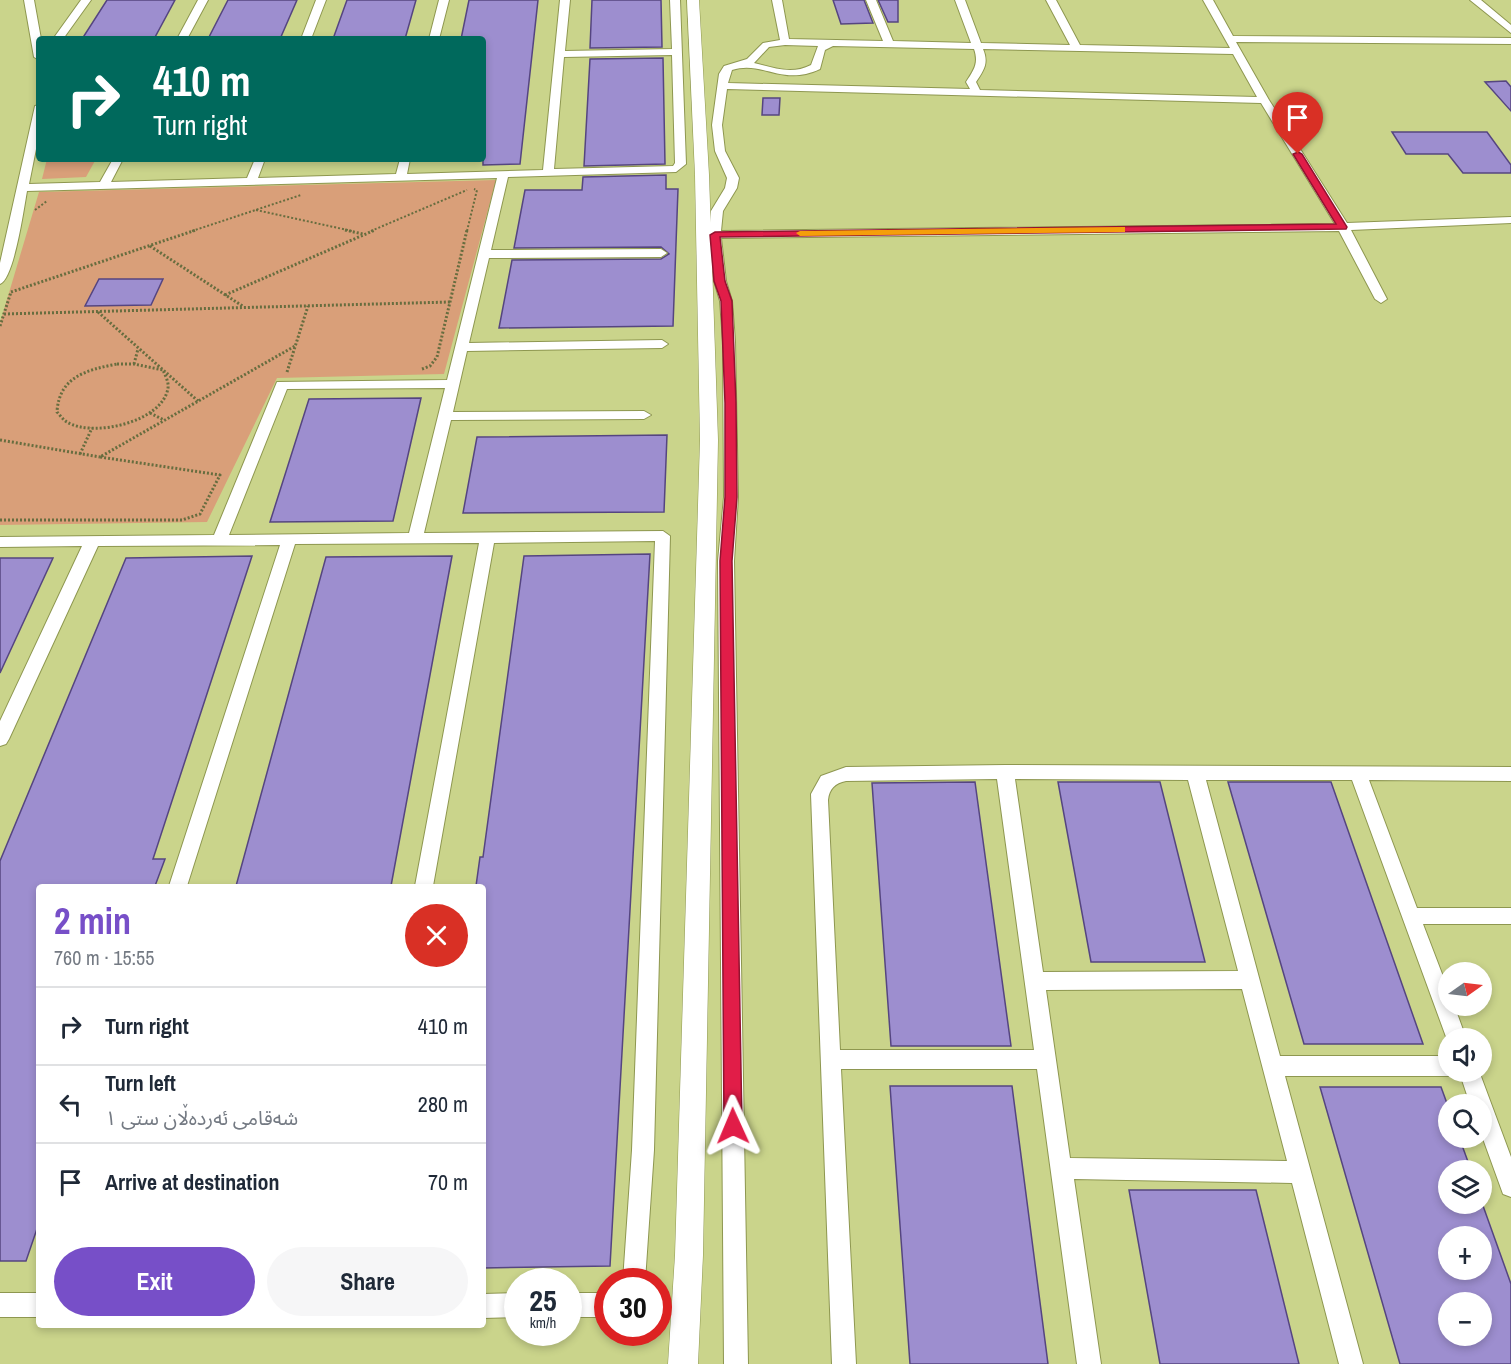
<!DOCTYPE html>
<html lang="en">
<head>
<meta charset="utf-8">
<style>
	body { margin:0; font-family:"Archivo Narrow","Noto Sans Arabic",sans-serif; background:#f6f6f7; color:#1f2937; height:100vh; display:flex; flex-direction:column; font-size:22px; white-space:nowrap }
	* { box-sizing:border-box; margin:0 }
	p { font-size:20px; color:#747a83 }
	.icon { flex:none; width:33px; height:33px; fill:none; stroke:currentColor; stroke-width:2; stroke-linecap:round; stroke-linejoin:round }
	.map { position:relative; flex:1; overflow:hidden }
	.details { position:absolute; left:36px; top:884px; width:450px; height:444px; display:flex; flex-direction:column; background:#fff; border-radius:6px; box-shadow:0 3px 9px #0003 }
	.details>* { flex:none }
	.top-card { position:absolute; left:36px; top:36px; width:450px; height:126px; border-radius:6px; box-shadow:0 3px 9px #0003; background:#00695c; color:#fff; overflow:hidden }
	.needle { width:39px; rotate:76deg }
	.fabs { position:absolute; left:1438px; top:962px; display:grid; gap:12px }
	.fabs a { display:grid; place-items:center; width:54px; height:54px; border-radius:50%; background:#fff; box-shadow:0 3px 9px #0003; font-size:30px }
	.speed { position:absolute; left:504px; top:1268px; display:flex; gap:12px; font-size:30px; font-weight:700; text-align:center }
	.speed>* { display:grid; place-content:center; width:78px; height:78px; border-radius:50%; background:#fff; box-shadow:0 3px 9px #0003; line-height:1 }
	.speed small { font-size:15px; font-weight:400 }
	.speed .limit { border:9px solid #d22; background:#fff; color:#111 }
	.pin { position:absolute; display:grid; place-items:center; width:51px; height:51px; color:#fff; margin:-62px -26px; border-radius:50% 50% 50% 0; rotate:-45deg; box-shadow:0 0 6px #0007 }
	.pin .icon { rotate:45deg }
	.me { position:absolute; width:66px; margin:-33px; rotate:359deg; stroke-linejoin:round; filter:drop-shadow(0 0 4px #0008) }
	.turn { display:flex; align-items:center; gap:21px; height:126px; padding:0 18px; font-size:27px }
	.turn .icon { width:78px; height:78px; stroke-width:2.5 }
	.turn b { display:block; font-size:42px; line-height:51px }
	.round { display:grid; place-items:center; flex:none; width:63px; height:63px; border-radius:32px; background:#f6f6f7 }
	.overview { display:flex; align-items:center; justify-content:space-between; height:102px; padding:0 18px }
	h1 { font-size:36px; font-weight:700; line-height:45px; color:#774fc8 }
	.primary-button { display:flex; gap:12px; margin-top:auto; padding:12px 18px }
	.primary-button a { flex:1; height:69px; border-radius:36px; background:#774fc8; color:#fff; font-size:24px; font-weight:700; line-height:69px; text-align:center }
	.primary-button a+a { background:#f6f6f7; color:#1f2937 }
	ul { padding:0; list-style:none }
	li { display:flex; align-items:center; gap:18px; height:78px; padding:0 18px; border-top:2px solid #e0e1e3 }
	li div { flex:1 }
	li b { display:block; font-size:22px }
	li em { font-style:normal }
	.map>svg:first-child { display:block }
</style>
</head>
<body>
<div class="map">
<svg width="1511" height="1364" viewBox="0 0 1511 1364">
	<rect width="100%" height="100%" fill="#cad48b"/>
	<path fill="#d99f79" d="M 47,159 L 96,159 L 86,177 L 42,179 Z
		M 496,180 L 444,374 L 277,378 L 207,522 L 0,525 L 0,323 L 39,192 Z"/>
	<path fill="#9d8ecf" stroke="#554580" stroke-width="1.5" fill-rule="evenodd" d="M 107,0 L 175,0 L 154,39 L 82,39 Z
		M 228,0 L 297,0 L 280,39 L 208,39 Z
		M 347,0 L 416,0 L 405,39 L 333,39 Z
		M 469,0 L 538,0 L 520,164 L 483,165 L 483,39 L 461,39 Z
		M 592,0 L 661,0 L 662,47 L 590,48 Z
		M 833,0 L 864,0 L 873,23 L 841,24 Z
		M 878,0 L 898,0 L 898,22 L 888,22 Z
		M 663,58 L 665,164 L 584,166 L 590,59 Z
		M 1506,81 L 1511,87 L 1511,111 L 1485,82 Z
		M 763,98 L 780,98 L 779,115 L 762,115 Z
		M 1392,132 L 1487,132 L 1511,165 L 1511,173 L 1463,173 L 1448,154 L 1406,154 Z
		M 666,175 L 666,189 L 678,189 L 673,326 L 499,328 L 512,260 L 661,259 L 669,254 L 661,247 L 514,248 L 525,190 L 582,190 L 583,177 Z
		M 99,279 L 163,279 L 151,305 L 85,306 Z
		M 421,398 L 393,521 L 270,522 L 309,399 Z
		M 667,435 L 664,512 L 463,513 L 477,437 Z
		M 650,554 L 610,1266 L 483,1268 L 483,886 L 476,886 L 480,857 L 483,857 L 524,556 Z
		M 252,556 L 153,859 L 165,859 L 155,886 L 39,886 L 39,1223 L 26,1261 L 0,1261 L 0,861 L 126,558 Z
		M 452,556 L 391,886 L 236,886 L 326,557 Z
		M 0,558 L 53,558 L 0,673 Z
		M 975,782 L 1011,1046 L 891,1046 L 872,783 Z
		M 1058,782 L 1160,782 L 1205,962 L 1091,962 Z
		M 1228,782 L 1331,782 L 1423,1044 L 1304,1044 Z
		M 890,1086 L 1012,1086 L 1048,1364 L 910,1364 Z
		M 1320,1087 L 1441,1087 L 1449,1109 L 1449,1137 L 1459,1137 L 1471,1170 L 1449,1170 L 1449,1203 L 1482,1203 L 1511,1284 L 1511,1364 L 1400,1364 ZM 1449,1236 L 1482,1236 L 1482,1269 L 1449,1269 ZM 1449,1302 L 1482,1302 L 1482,1335 L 1449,1335 Z
		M 1129,1190 L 1256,1190 L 1299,1364 L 1160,1364 Z"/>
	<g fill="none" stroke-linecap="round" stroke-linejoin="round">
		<g stroke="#8e9750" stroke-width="2">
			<path id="minor" d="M 24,0 L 34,0 L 41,39 L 39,60 L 34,57 Z
				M 81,0 L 91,0 L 63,39 L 53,39 Z
				M 198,0 L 208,0 L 187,39 L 177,39 Z
				M 316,0 L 326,0 L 311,39 L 301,39 Z
				M 439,0 L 449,0 L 439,39 L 429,39 Z
				M 560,0 L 570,0 L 565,51 L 672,49 L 670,0 L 680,0 L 686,164 L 676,172 L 508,177 L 491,250 L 661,249 L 667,253 L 661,257 L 489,258 L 469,343 L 662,340 L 668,344 L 662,348 L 467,351 L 453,412 L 644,411 L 651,415 L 644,419 L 451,420 L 424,533 L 663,531 L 670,536 L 654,1150 L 645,1281 L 623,1281 L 632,1150 L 655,541 L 494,543 L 433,886 L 415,886 L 479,543 L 295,544 L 187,886 L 169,886 L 280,545 L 98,546 L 9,739 L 6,744 L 0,746 L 0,721 L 82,546 L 0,547 L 0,537 L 214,535 L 277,382 L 447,380 L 497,178 L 27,191 C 24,208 14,279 0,284 L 0,263 L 35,106 L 39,105 L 39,134 L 29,184 L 100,182 L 113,159 L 123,159 L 111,182 L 247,178 L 255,159 L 265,159 L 258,178 L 396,174 L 400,159 L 410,159 L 407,174 L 543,170 ZM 672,55 L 675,163 L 673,166 L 554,169 L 564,57 ZM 445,388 L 409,533 L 229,535 L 287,389 Z
				M 772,0 L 782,0 L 789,39 L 883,41 L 866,0 L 876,0 L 893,41 L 971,43 L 955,0 L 965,0 L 981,43 L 1070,45 L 1046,0 L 1056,0 L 1080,45 L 1230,48 L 1203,0 L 1213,0 L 1233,36 L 1511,38 L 1511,44 L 1236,42 L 1269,100 L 1347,223 L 1511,217 L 1511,223 L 1351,230 L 1387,299 L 1381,303 L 1375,299 L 1339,231 L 721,238 L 726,281 L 732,301 L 735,341 L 738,497 L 734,561 L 748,1364 L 724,1364 L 718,561 L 724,497 L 723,341 L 720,301 L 714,281 L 709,235 L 711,211 L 725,188 L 727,178 L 715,151 L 712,125 L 719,74 L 724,66 L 747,59 L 763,43 L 780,40 ZM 785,45 L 818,46 L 811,65 C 792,75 774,68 754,63 L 769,47 ZM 833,46 L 974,49 C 979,63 974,70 966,82 L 970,89 L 728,83 L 732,70 C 763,60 782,87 820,69 L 825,50 ZM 983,49 L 1233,54 L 1257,97 L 980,90 L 976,82 C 984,70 989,63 983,49 ZM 727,89 L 1261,103 L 1335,224 L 721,231 L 723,211 L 737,188 L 739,178 L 725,151 L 722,125 Z
				M 1470,0 L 1481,0 L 1511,25 L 1511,33 Z
				M 1005,765 L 1511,767 L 1511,781 L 1369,780 L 1417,908 L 1511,908 L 1511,924 L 1423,924 L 1449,992 L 1449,1005 L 1454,1005 L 1466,1038 L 1449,1038 L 1449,1045 L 1352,780 L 1206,780 L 1280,1056 L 1449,1056 L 1449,1071 L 1457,1071 L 1449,1076 L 1285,1076 L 1363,1364 L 1339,1364 L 1292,1183 L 1074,1179 L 1101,1364 L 1077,1364 L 1037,1069 L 841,1069 L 856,1364 L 832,1364 L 811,794 L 821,776 L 846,767 ZM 997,779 L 1034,1050 L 840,1050 L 828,800 C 829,789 835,783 846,781 ZM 1015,779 L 1188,780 L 1238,971 L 1043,972 ZM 1242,989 L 1287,1161 L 1070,1158 L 1046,990 Z
				M 1459,1071 L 1479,1071 L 1511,1157 L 1511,1197 L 1503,1194 L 1482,1136 L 1482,1104 L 1470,1104 Z
				M 0,1293 L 39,1293 L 39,1317 L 0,1317 Z
				M 518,1293 L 518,1317 L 483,1318 L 483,1294 Z
				M 568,1293 L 608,1293 L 608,1317 L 568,1317 Z"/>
		</g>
		<g stroke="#8e9750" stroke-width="1">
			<path id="tertiary" d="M 687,0 L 699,0 L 709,175 L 718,440 L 703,1255 L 698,1364 L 668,1364 L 675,1255 L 700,440 L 695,175 Z"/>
		</g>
		<path stroke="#676d3f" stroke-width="2" stroke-dasharray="2 2" stroke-linecap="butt" d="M 35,210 L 47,201
			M 256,210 L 352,231
			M 192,231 L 301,195
			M 371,231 L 467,190
			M 467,231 L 477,190 L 474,189"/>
		<path stroke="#676d3f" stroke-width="3" stroke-dasharray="2 2" stroke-linecap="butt" d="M 345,230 L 363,234
			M 150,246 L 244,307
			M 11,292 L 196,230
			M 225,295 L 375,230
			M 98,312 L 198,401
			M 4,314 L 450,302
			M 0,326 L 11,292
			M 117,364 L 134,364 L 163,370 C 165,375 169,382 168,388 C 163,422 93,438 67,422 C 63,420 60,415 57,412 C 59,377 86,370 117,364 Z
			M 134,364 L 138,349
			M 422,369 L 430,366 L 437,357 L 467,230
			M 287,372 L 308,306
			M 150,413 L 164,420
			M 0,440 L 100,457
			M 80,454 L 92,428
			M 0,520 L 182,520 L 200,514 L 220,475 L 100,457 L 295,346"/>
		<use href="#minor" fill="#fff" fill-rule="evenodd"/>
		<use href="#tertiary" fill="#fff" fill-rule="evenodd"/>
	</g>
	<path fill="#e11d48" stroke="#92132f" stroke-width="1.5" d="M 1298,152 L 1302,154 L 1347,227 L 1346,229 L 720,237 L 725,281 L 732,301 L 736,403 L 737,497 L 732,561 L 742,1126 L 739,1132 L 733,1135 L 727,1132 L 724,1126 L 720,561 L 725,497 L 725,403 L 721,301 L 714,281 L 710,235 L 715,232 L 1336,224 L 1293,154 Z"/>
	<path fill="#f59e0b" d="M 1122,227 L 1125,227 L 1125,232 L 800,236 L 796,233 L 800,231 Z"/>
</svg>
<div class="fabs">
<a><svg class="needle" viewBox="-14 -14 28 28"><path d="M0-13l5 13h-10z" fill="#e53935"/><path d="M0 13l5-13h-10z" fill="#747a83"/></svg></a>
<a><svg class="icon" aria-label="sound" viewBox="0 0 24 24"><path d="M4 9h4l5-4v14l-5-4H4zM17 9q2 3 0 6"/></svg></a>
<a><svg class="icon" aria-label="search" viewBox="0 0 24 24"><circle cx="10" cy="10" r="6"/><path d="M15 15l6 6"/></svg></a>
<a><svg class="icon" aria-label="layers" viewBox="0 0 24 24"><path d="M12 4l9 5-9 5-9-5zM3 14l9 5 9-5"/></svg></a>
<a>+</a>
<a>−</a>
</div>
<div class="speed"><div>25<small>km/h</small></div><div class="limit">30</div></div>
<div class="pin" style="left:1298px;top:154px;background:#d93025"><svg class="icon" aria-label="arrive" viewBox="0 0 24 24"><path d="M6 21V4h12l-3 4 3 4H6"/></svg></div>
<svg class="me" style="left:733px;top:1126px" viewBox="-20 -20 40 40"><path d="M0-17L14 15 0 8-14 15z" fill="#e11d48" stroke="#fff" stroke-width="4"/></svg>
<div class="top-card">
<div class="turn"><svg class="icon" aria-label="right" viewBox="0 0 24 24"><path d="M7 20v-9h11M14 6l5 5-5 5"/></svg><div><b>410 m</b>Turn right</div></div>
</div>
<section class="details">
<div class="overview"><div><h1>2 min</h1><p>760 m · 15:55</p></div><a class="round" style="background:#d93025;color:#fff"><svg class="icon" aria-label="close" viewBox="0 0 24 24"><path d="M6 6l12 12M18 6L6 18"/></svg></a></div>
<ul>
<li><svg class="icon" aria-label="right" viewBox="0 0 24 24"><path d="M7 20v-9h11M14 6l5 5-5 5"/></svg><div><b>Turn right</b></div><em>410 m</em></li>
<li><svg class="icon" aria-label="left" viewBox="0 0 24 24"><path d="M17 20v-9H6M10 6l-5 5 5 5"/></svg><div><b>Turn left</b><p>شەقامی ئەردەڵان ستی ١</p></div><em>280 m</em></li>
<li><svg class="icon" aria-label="arrive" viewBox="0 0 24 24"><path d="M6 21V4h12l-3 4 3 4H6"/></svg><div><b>Arrive at destination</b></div><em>70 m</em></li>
</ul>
<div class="primary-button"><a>Exit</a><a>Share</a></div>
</section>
</div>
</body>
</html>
